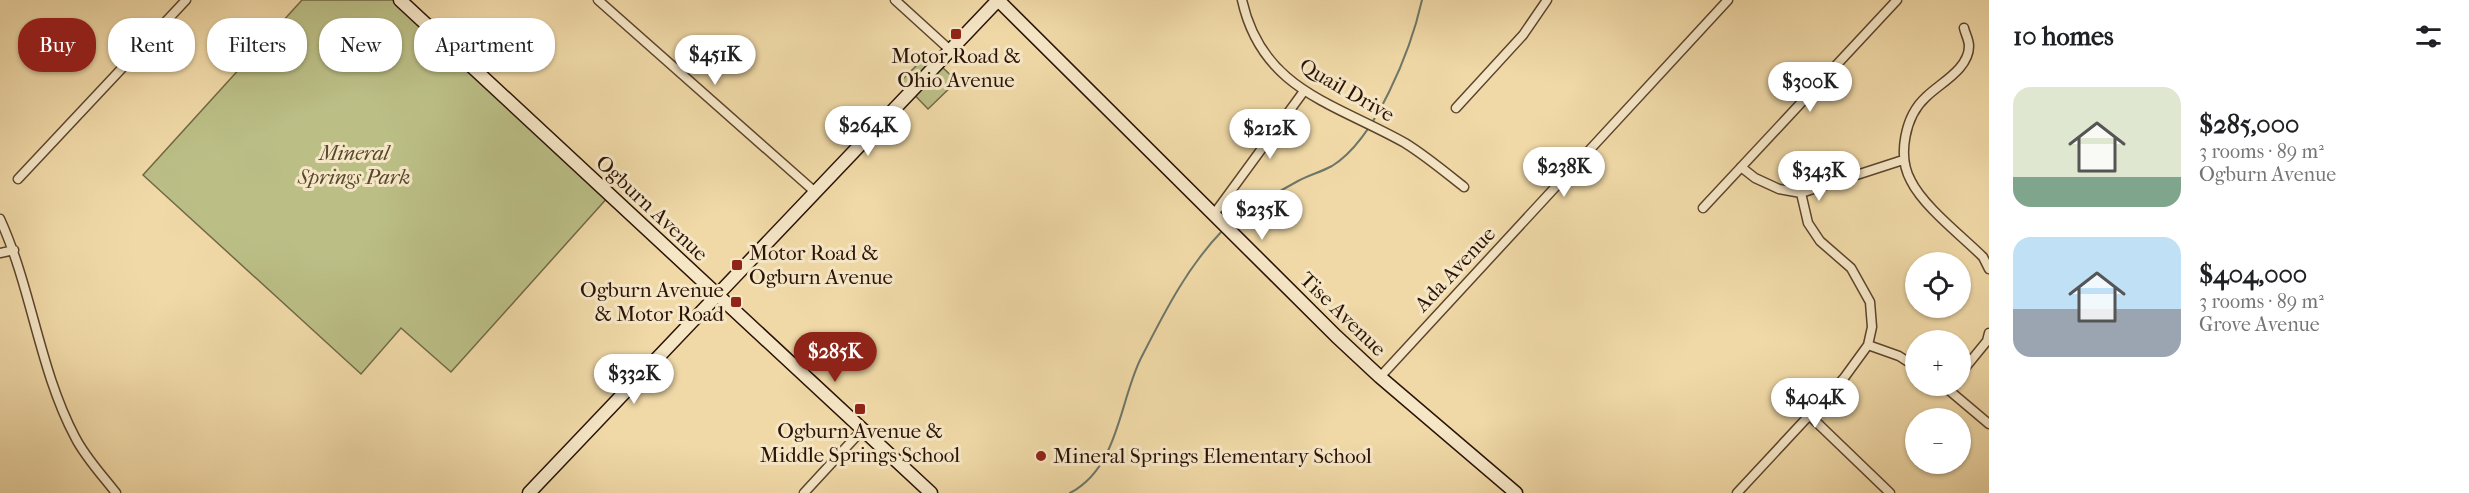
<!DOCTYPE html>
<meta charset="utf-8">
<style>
:root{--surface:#fff;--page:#f6f6f6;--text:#202124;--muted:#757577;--accent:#8f2418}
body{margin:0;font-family:"IM FELL French Canon",serif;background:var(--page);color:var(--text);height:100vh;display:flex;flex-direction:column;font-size:22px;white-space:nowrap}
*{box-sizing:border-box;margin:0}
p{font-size:20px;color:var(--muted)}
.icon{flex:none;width:33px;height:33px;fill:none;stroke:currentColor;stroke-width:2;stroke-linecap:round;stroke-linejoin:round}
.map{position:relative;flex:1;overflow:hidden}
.sheet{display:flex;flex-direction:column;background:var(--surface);width:480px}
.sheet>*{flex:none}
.banner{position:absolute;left:18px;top:18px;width:570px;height:54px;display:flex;gap:12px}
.buttons{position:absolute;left:1905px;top:252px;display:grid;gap:12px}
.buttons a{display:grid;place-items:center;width:66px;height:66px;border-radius:50%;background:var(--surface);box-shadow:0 2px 4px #0004;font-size:30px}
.price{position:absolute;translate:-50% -51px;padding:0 14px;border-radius:21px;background:#fff;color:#222;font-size:20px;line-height:39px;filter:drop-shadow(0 2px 3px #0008)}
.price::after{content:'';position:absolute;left:50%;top:36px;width:18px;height:14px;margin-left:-9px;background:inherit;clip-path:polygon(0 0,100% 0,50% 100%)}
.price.selected{background:var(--accent);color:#fff}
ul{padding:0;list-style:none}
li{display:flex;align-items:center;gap:18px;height:150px;padding:0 24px}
li span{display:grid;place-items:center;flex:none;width:168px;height:120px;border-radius:18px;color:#555}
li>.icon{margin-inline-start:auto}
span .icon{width:72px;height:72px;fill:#fffc;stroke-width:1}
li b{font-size:26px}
h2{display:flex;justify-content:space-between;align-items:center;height:72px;padding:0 24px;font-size:26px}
.tag{padding:0 21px;border-radius:24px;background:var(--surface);box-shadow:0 2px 4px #0004;font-size:21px;line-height:54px}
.tag.selected{background:var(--accent);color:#fff}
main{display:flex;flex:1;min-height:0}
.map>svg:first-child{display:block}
</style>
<main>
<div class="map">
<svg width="1989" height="493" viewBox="0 0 1989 493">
<rect width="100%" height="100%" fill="#f0d9a7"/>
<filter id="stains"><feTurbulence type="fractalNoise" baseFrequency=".00333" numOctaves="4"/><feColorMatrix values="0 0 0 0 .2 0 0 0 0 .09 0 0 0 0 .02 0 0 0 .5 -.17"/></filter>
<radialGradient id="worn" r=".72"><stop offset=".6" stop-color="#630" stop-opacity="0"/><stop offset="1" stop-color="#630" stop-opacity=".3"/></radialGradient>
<path fill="#bbbf86" stroke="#726846" stroke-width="1.5" d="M302 0H396L609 196 451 372 401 328 361 374 143 175Z
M928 54 957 81 928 109 901 81Z"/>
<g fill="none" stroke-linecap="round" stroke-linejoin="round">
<path stroke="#6d7769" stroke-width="2" d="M1229 224C1252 208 1274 194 1298 181 1309 175 1321 172 1332 166 1376 139 1411 49 1422 0
M1070 493C1119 467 1119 402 1141 358 1164 313 1187 267 1223 230"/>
<g stroke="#5c442e" stroke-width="11">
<path id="street" d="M598 0 814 191
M895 0 950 50
M1242 0C1262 90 1334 103 1405 143 1426 156 1445 172 1464 187
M1964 28C1965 33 1969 40 1969 46 1969 69 1940 83 1926 97 1905 116 1897 156 1911 181 1924 207 1962 236 1983 257L1989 269
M1456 108 1523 35 1547 0
M1741 167 1755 178 1779 189 1801 193 1903 160
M18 179 186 0
M1703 208 1897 0
M1214 214 1304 91
M0 219C32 289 39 369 75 437 85 457 102 475 116 493
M0 253 14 250
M1868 345 1899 356 1916 367
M1960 374 1987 341 1989 333
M1380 377 1728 0
M1944 386 1989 424
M1810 416 1890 493
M804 493 863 429
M1737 493 1844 378 1868 345 1872 327 1870 302 1851 268 1820 241 1808 223 1801 193"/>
</g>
<g stroke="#2a1206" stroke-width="15">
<path id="secondary" d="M400 0 931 493
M998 0 1336 336 1380 377 1516 493
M529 493 998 0"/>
</g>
<use href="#street" stroke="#f5e6c6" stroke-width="8"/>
<use href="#secondary" stroke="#f5e6c6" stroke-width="12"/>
</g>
<g fill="#8f2418" stroke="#f5e6c6" stroke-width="2">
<rect x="950" y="28" width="12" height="12" rx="3"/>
<rect x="731" y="259" width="12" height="12" rx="3"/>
<rect x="730" y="296" width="12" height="12" rx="3"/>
<rect x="854" y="403" width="12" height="12" rx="3"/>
<circle cx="1041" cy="456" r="6"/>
</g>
<g text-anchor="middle" stroke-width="6" stroke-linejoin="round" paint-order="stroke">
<g font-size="21" fill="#2a1206" stroke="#f5e6c6">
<text x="956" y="63">Motor Road &amp;<tspan x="956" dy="24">Ohio Avenue</tspan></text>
<text x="749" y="260" text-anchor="start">Motor Road &amp;<tspan x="749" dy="24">Ogburn Avenue</tspan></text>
<text x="724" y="297" text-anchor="end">Ogburn Avenue<tspan x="724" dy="24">&amp; Motor Road</tspan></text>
<text x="860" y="438">Ogburn Avenue &amp;<tspan x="860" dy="24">Middle Springs School</tspan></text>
<text x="1053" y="463" text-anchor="start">Mineral Springs Elementary School</text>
</g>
<g font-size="21" fill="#2a1206" stroke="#f5e6c6">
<text transform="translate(1347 90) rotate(30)" y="7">Quail Drive</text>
<text transform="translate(652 208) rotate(43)" y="7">Ogburn Avenue</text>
<text transform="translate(1455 269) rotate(-47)" y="7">Ada Avenue</text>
<text transform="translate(1343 314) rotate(44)" y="7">Tise Avenue</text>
</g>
<g font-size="21" font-style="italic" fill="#56462c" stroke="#f5e6c6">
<text x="354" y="160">Mineral<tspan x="354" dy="24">Springs Park</tspan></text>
</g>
</g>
<rect width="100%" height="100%" filter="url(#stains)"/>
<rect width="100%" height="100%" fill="url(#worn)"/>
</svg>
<div class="buttons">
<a><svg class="icon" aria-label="locate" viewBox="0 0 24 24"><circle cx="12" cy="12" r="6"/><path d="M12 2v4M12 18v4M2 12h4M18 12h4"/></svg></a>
<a>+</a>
<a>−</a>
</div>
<b class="price" style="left:715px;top:86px">$451K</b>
<b class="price" style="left:1810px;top:113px">$300K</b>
<b class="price" style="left:868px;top:157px">$264K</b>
<b class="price" style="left:1270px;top:160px">$212K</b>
<b class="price" style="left:1564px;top:198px">$238K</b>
<b class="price" style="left:1819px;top:202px">$343K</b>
<b class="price" style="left:1262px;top:241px">$235K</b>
<b class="price selected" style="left:835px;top:383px">$285K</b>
<b class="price" style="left:634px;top:405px">$332K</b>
<b class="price" style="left:1815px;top:429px">$404K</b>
<div class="banner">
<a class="tag selected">Buy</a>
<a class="tag">Rent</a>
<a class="tag">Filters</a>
<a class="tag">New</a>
<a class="tag">Apartment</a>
</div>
</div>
<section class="sheet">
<h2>10 homes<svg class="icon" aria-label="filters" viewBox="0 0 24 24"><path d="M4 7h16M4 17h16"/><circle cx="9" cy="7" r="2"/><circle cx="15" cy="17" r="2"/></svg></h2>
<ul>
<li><span style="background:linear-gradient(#dfe7d0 75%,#7fa58c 0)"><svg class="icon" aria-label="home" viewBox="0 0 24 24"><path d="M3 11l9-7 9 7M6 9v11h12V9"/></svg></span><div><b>$285,000</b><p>3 rooms · 89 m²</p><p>Ogburn Avenue</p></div></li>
<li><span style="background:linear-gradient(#bfe0f5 60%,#9aa5b1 0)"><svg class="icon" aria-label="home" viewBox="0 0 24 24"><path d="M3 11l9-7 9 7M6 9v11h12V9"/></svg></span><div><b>$404,000</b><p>3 rooms · 89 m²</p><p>Grove Avenue</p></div></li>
</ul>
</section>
</main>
